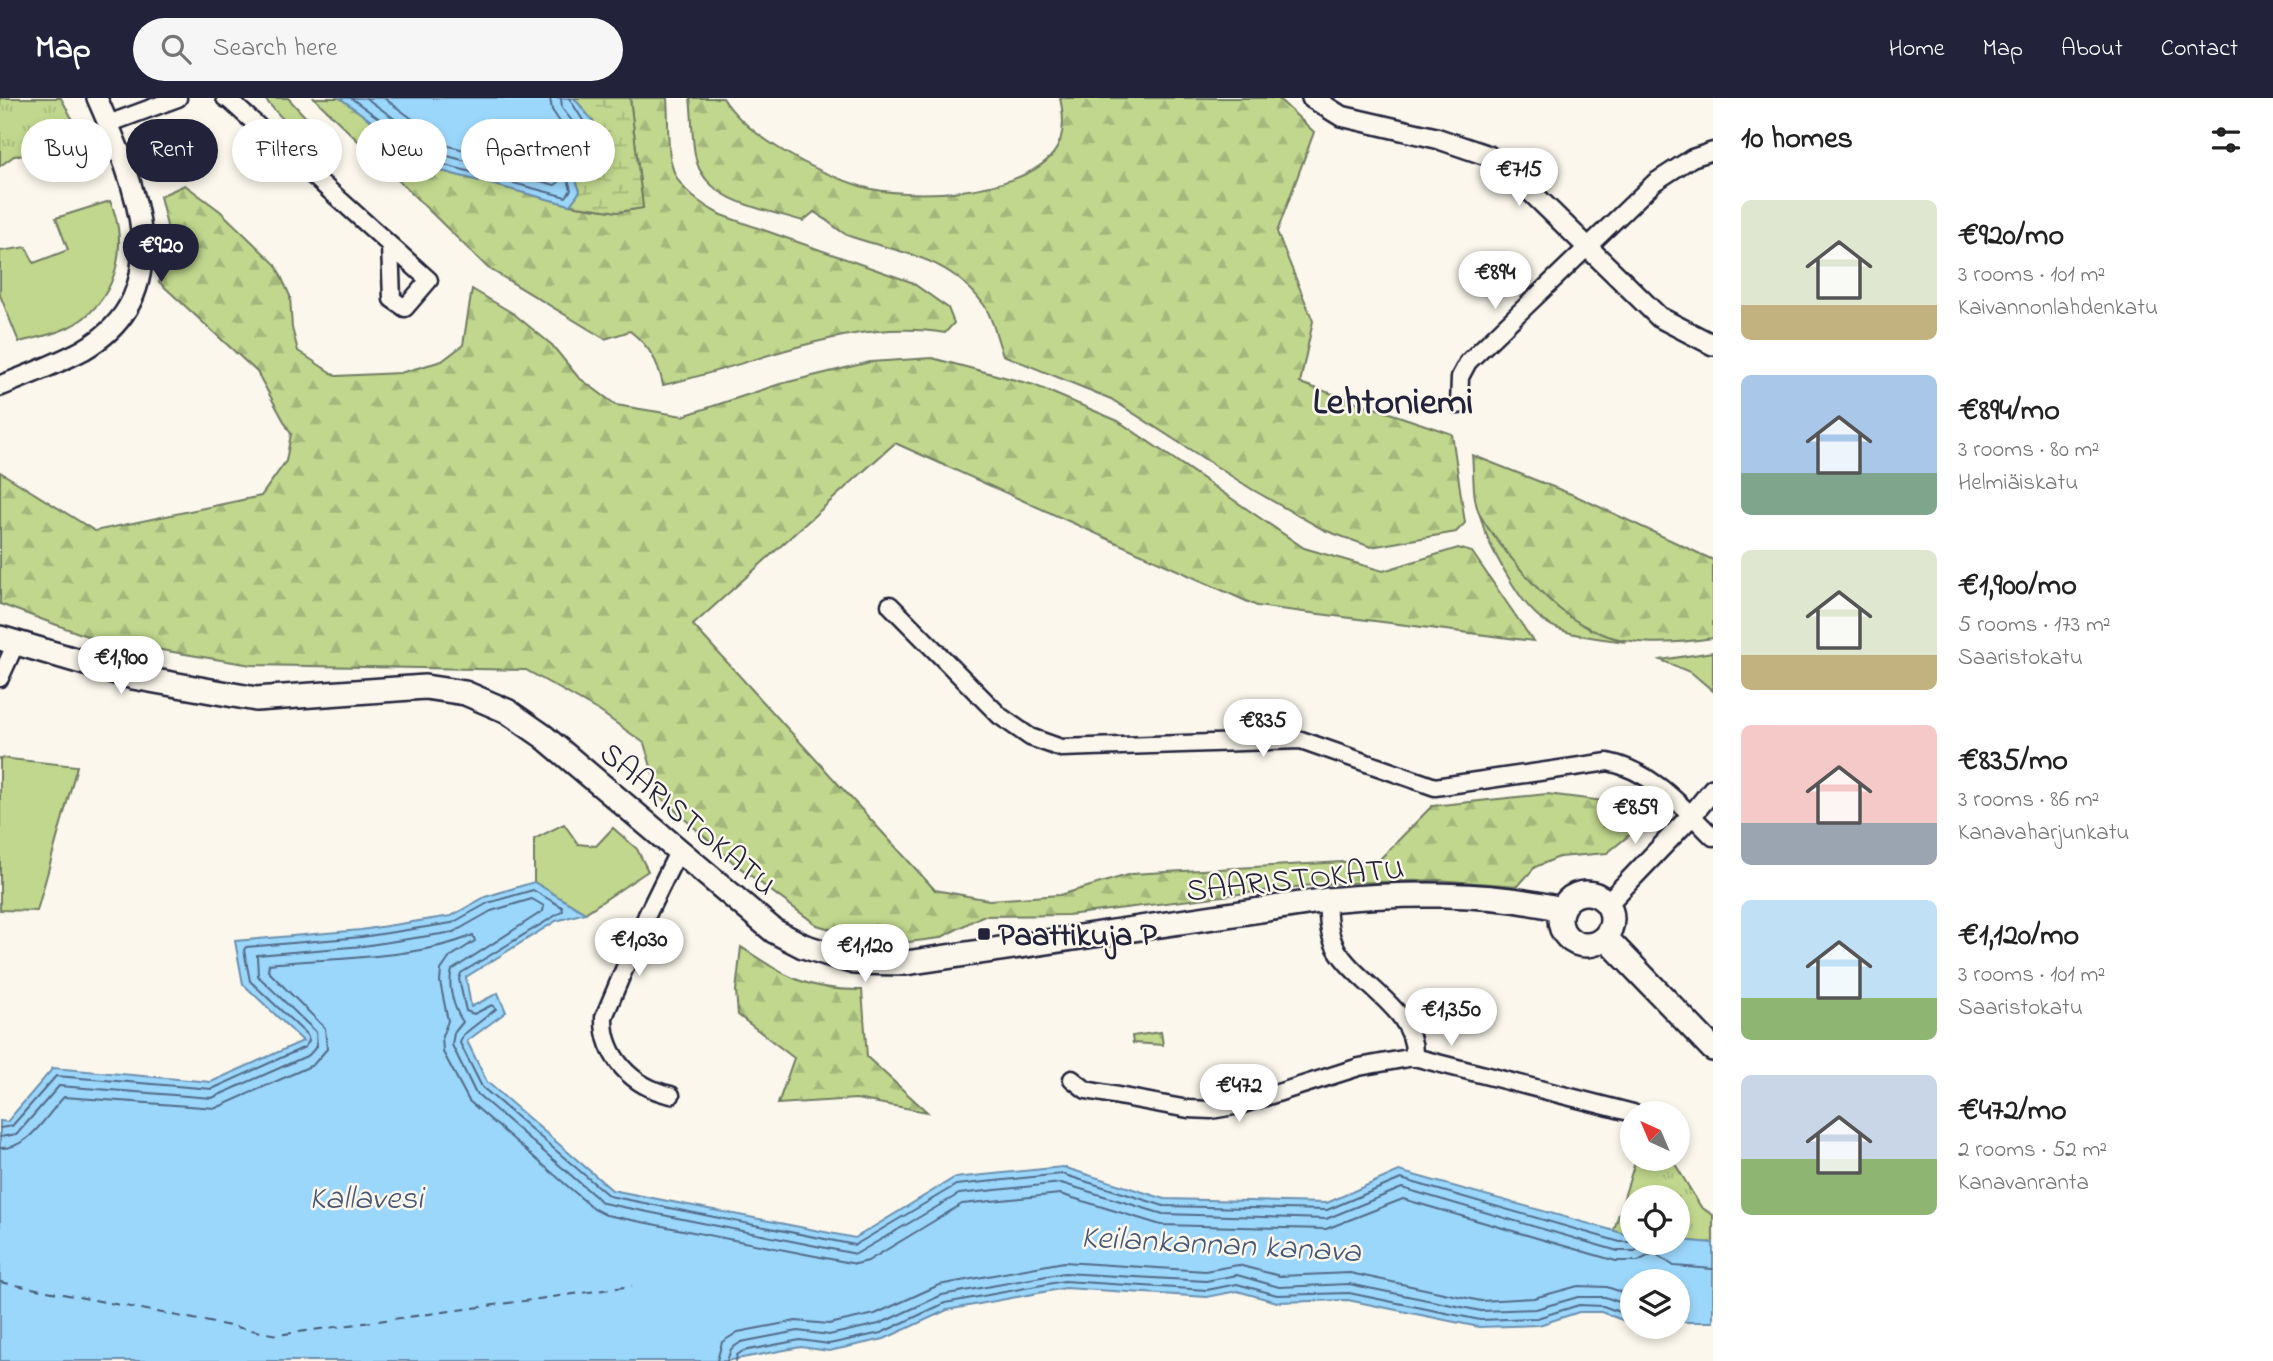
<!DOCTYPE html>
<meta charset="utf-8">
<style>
:root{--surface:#fff;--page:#f6f6f6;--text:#222;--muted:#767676;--accent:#22223b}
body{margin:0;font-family:"Indie Flower",sans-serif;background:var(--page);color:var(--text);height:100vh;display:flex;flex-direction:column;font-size:26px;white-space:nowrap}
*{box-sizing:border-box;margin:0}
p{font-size:23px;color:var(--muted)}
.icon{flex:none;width:38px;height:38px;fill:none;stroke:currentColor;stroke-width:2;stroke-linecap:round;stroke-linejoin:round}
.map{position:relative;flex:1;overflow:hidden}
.details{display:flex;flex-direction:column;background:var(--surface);width:560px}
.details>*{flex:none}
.hud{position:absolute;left:21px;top:21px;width:665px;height:63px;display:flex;gap:14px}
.needle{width:46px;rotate:316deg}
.buttons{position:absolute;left:1620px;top:1003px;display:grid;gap:14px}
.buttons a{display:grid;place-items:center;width:70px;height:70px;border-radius:50%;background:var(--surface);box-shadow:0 4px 10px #0003;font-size:35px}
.price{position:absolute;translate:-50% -60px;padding:0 16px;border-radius:24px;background:#fff;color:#222;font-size:23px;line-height:46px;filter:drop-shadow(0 2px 4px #0008)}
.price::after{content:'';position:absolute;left:50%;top:42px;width:21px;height:16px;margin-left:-10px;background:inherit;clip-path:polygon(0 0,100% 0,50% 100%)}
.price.on{background:var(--accent);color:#fff}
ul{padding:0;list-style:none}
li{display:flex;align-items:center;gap:21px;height:175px;padding:0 28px}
li span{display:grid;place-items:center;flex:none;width:196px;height:140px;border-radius:10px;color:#555}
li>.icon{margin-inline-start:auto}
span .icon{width:84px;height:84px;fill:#fffc;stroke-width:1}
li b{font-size:30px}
h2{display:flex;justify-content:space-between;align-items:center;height:84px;padding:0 28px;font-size:30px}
.pill{padding:0 24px;border-radius:32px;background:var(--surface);box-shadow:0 4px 10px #0003;font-size:24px;line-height:63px}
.pill.on{background:var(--accent);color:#fff}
header{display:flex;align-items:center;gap:42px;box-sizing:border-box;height:98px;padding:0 35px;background:var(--accent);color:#fff}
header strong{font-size:33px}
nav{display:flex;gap:38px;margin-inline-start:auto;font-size:24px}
.search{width:490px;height:63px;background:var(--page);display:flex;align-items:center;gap:18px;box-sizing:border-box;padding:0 24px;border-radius:38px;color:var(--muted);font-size:26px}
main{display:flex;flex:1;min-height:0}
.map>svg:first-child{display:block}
</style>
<header>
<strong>Map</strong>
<div class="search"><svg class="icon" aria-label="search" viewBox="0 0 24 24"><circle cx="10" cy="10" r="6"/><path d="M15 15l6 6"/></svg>Search here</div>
<nav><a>Home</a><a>Map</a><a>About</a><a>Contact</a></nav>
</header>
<main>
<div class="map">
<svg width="1713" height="1263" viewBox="0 0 1713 1263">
<defs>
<pattern id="forest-firs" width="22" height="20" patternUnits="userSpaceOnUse" patternTransform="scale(1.75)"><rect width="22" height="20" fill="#c0d78d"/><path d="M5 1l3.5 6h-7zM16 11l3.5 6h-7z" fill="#a5b87b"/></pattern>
<pattern id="wetland-marsh" width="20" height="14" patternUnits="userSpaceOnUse" patternTransform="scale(1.75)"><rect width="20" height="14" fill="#c0d78d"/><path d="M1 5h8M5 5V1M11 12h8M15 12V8" fill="none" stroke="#a5b87b"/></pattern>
<pattern id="park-tufts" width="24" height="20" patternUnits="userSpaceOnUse" patternTransform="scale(1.75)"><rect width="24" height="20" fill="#c0d78d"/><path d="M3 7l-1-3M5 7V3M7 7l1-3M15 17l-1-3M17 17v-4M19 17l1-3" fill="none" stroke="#a5b87b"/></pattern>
</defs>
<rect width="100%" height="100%" fill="#fbf7ec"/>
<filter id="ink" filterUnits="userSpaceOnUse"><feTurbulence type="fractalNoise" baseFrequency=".0143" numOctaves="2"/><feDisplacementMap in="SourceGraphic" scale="14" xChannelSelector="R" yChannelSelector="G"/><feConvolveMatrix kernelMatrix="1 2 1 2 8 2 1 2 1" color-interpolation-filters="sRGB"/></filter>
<g filter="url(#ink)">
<path fill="#c0d78d" stroke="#717c64" stroke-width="2" d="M264 0H288L324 39C295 40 282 20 264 0Z
M110 103C131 149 115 208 67 230 52 237 35 240 19 244L0 197V153L26 149 34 165 68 152 56 120Z
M1479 414 1501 446 1589 531 1625 544C1561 535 1541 536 1507 477 1494 455 1485 438 1479 414Z
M1713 554V593L1692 575 1661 562Z
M0 660 77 668 37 813 0 812Z
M564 726 578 746 596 748 613 730 637 751 648 773 585 815 534 784V741Z"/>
<path fill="url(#forest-firs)" stroke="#717c64" stroke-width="2" d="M314 0H340L438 72 570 107 618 114 643 110 630 0H667C671 61 659 84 721 117L911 184 948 210 954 225 945 235C848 219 755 267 663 287 658 263 650 249 630 233L605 241 488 170Z
M690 0H723C748 40 816 74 860 88 908 103 1019 97 1053 56 1066 40 1064 18 1060 0H1278L1314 34 1277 134 1313 223 1300 285 1452 336 1465 425 1456 434 1371 449 1324 432 1253 392 1111 301 1003 257C997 242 993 220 984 207 948 157 901 156 849 138 837 133 826 120 814 114L803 123C768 112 710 105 697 65 691 45 693 21 690 0Z
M185 87 220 113 276 167 290 198 292 230 298 253 336 278 400 275 442 263 463 247 472 191 514 216 552 247 578 279 616 307 683 318 780 286 870 264 932 260 1034 287 1118 323 1304 450 1383 473 1458 450 1472 454 1533 543 1257 508 895 345 693 527 935 792 989 802 1060 797 1131 776 1379 762 1432 708 1547 696 1645 708 1632 735 1607 755 1559 759 1535 769 1518 788 1437 782 1320 786 1068 817 982 818 940 840 901 845 866 842 817 827 735 766 660 699 644 645 599 613 526 572 251 567 95 541 0 506V374L95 433 261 398 286 363 291 336 257 274 159 184 173 154 160 98Z
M1472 357 1576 398 1713 462V540C1620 554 1577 540 1517 467 1504 451 1488 433 1479 415 1472 399 1474 374 1472 357Z
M741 849C785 878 807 893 862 892L867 959 927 1014 856 1001 778 1006 794 960 738 917 736 893Z"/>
<path fill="url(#wetland-marsh)" stroke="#717c64" stroke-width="2" d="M574 0H630L643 110 618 114 570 107 580 93 572 72 585 53 595 26Z"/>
<path fill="url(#park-tufts)" stroke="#717c64" stroke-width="2" d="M0 0H61L89 52 14 58 0 68Z
M1161 934 1163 947 1133 945 1132 938Z
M1636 1061H1672L1701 1109 1713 1117V1145L1678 1142V1099H1633V1138L1613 1135Z"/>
<path fill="#9bd7fb" stroke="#6b8fae" stroke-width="2" d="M340 0H574L595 26 585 53 572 72 580 93 570 107 438 72Z
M534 784 585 815 556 823 466 879 471 909 498 895 506 914 467 943 487 984 612 1092 855 1140 954 1080 1063 1069 1165 1101 1327 1105 1399 1073 1633 1138V1144H1678V1142L1713 1145V1224H1678V1183H1633V1226L1601 1214H1579L1539 1227 1479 1229 1348 1202 1277 1204 1237 1193 1207 1199 1065 1190 947 1212 884 1241 829 1253 801 1249 726 1263H0V1023L7 1024 53 970 211 984 303 943 243 886 235 843 361 832 451 818 485 799Z"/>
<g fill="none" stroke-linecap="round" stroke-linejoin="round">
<path stroke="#526a88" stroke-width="2" d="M351 0 441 66 566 99 571 92 565 70 578 50 586 27 569 0
M366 0 444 57 555 87 559 84 557 68 570 47 576 28 562 10 561 0
M384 0 449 48 542 72 560 42 564 30 552 12 550 0
M0 1030 12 1028 56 978 212 991 305 949 309 943 307 937 250 883 244 852 246 849 362 839 452 825 488 805 533 792 562 809 563 813 461 875 459 881 466 913 474 916 492 907 496 911 463 937 460 945 482 989 609 1098 855 1147 956 1087 1062 1076 1164 1108 1327 1112 1401 1081 1620 1144H1634
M0 1039 17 1036 59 988 212 1000 309 957 317 948 316 934 258 878 257 857 363 848 454 834 491 813 532 801 544 808 543 813 452 872C447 888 454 911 463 924L454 935 452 947 475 994 603 1105 856 1156 959 1096 1061 1085 1163 1116 1326 1121 1402 1090 1618 1153H1635L1647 1144
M0 1050C30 1051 45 1018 64 999L216 1010 313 967 327 951 325 930 268 873 269 866C329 860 419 861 473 837L475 843 450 859 441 872 440 884 448 923 442 938 443 954 469 1003 594 1111 606 1117 856 1166 868 1163 962 1106 1060 1096 1161 1127 1326 1131 1403 1101 1616 1163H1638L1654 1155 1674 1168 1713 1171
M717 1263 722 1244 738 1234 796 1223 829 1226 875 1216 939 1187 1064 1164 1205 1173 1238 1167 1280 1178 1350 1175 1481 1203 1534 1200 1578 1188 1607 1189 1633 1198
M727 1263 731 1251 741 1244 798 1233 829 1237 879 1226 942 1197 1064 1175 1206 1183 1237 1177 1279 1189 1349 1186 1481 1213 1536 1211 1578 1199H1605L1633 1209
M736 1263 737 1257 743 1253 800 1242 829 1246 881 1235 945 1205 1064 1183 1207 1192 1237 1186 1277 1197 1349 1195 1480 1222 1537 1220 1579 1207 1603 1208 1633 1219"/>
<path stroke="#465875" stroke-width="2" stroke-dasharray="9 7" stroke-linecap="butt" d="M0 1184 277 1237 632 1188"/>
<g stroke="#22223b" stroke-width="21">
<path id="minor" d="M225 0 229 2 429 182 405 210 392 201 390 147
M108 26 178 0
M1459 307 1460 279 1468 264 1655 84 1692 60 1713 53
M890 507 1000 618 1030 639 1061 650 1301 642 1435 689 1608 664C1652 673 1682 708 1713 739
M0 580 16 545
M1327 802C1328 819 1328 835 1336 850 1358 888 1417 911 1414 959L1633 1015
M1072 981 1086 992 1188 1011 1211 1012 1240 1007 1359 969 1414 959
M671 997C633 989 603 959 604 919L647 817 678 754"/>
</g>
<g stroke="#22223b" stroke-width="24">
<path id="tertiary" d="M1312 0 1341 18 1436 40 1489 58 1522 85 1659 219 1713 247
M0 288C28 277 57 266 83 252 184 194 133 82 97 0
M1607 806 1692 717 1713 691"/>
</g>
<g stroke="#22223b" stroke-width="28">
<path id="secondary" d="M0 540 133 579 256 601 425 589 465 595 507 613 543 638 774 833 803 848 854 864 906 865 1327 802C1404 795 1486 793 1562 811
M1560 821a26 26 0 1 1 52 0a26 26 0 1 1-52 0Z
M1605 839 1713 951"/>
</g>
<use href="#minor" stroke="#fbf7ec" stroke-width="16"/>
<use href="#tertiary" stroke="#fbf7ec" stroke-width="19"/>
<use href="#secondary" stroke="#fbf7ec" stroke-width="23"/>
</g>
</g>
<rect fill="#22223b" stroke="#fbf7ec" stroke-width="2.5" x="977" y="829" width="14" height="14" rx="3.5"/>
<g text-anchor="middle" stroke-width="5" stroke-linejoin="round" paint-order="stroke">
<g font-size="32" fill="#22223b" stroke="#fbf7ec">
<text transform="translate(689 720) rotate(40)" y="11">SAARISTOKATU</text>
<text transform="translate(1295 780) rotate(-6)" y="11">SAARISTOKATU</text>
</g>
<g font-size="32" font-weight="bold" fill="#22223b" stroke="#fbf7ec" text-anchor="start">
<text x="998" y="847">Paattikuja P</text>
</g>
<g font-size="33" font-style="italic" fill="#465875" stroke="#fbf7ec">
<text x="366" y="1110">Kallavesi</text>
<text transform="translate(1221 1144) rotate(3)" y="12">Keilankannan kanava</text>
</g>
<g font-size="38" font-weight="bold" fill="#22223b" stroke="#fbf7ec">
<text x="1393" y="315">Lehtoniemi</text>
</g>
</g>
</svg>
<div class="buttons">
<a><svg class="needle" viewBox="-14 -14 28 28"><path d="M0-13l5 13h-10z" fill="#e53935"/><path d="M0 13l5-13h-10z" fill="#767676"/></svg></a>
<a><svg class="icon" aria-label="locate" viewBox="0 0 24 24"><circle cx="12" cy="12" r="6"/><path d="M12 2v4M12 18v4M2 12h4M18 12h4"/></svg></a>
<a><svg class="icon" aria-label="layers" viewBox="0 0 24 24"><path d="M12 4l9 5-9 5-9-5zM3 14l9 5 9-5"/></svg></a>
</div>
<b class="price" style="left:1519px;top:110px">€715</b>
<b class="price on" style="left:161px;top:186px">€920</b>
<b class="price" style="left:1495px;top:213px">€894</b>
<b class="price" style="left:121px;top:598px">€1,900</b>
<b class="price" style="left:1263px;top:661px">€835</b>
<b class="price" style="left:1635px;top:748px">€859</b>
<b class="price" style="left:639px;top:880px">€1,030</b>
<b class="price" style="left:865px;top:886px">€1,120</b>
<b class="price" style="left:1451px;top:950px">€1,350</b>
<b class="price" style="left:1239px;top:1026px">€472</b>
<div class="hud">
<a class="pill">Buy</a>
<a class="pill on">Rent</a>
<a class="pill">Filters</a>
<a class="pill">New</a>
<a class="pill">Apartment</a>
</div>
</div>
<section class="details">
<h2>10 homes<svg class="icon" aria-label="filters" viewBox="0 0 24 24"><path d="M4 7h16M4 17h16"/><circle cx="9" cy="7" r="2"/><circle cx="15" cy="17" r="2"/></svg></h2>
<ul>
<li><span style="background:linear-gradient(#dfe7d0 75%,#c2b280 0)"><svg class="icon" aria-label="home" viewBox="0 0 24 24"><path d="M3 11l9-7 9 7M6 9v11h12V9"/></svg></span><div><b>€920/mo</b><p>3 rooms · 101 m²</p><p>Kaivannonlahdenkatu</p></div></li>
<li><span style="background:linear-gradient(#a9c7e8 70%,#7fa58c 0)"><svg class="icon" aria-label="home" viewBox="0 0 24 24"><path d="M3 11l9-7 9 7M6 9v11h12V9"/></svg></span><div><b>€894/mo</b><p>3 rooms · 80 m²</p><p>Helmiäiskatu</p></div></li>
<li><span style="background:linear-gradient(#dfe7d0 75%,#c2b280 0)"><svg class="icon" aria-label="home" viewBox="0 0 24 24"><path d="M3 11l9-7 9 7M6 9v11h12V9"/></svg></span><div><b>€1,900/mo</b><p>5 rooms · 173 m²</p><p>Saaristokatu</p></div></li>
<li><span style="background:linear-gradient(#f6c9c9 70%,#9aa5b1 0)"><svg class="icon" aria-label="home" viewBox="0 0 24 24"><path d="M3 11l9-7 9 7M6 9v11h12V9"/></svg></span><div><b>€835/mo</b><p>3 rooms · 86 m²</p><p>Kanavaharjunkatu</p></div></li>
<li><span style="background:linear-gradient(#bfe0f5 70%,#8fb573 0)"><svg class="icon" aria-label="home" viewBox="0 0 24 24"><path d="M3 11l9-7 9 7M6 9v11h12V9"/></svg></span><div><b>€1,120/mo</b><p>3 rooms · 101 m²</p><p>Saaristokatu</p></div></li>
<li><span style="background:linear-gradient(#c9d6e8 60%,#8fb573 0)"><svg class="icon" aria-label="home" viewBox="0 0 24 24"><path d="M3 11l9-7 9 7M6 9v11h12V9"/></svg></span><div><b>€472/mo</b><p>2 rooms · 52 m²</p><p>Kanavanranta</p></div></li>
</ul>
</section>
</main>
